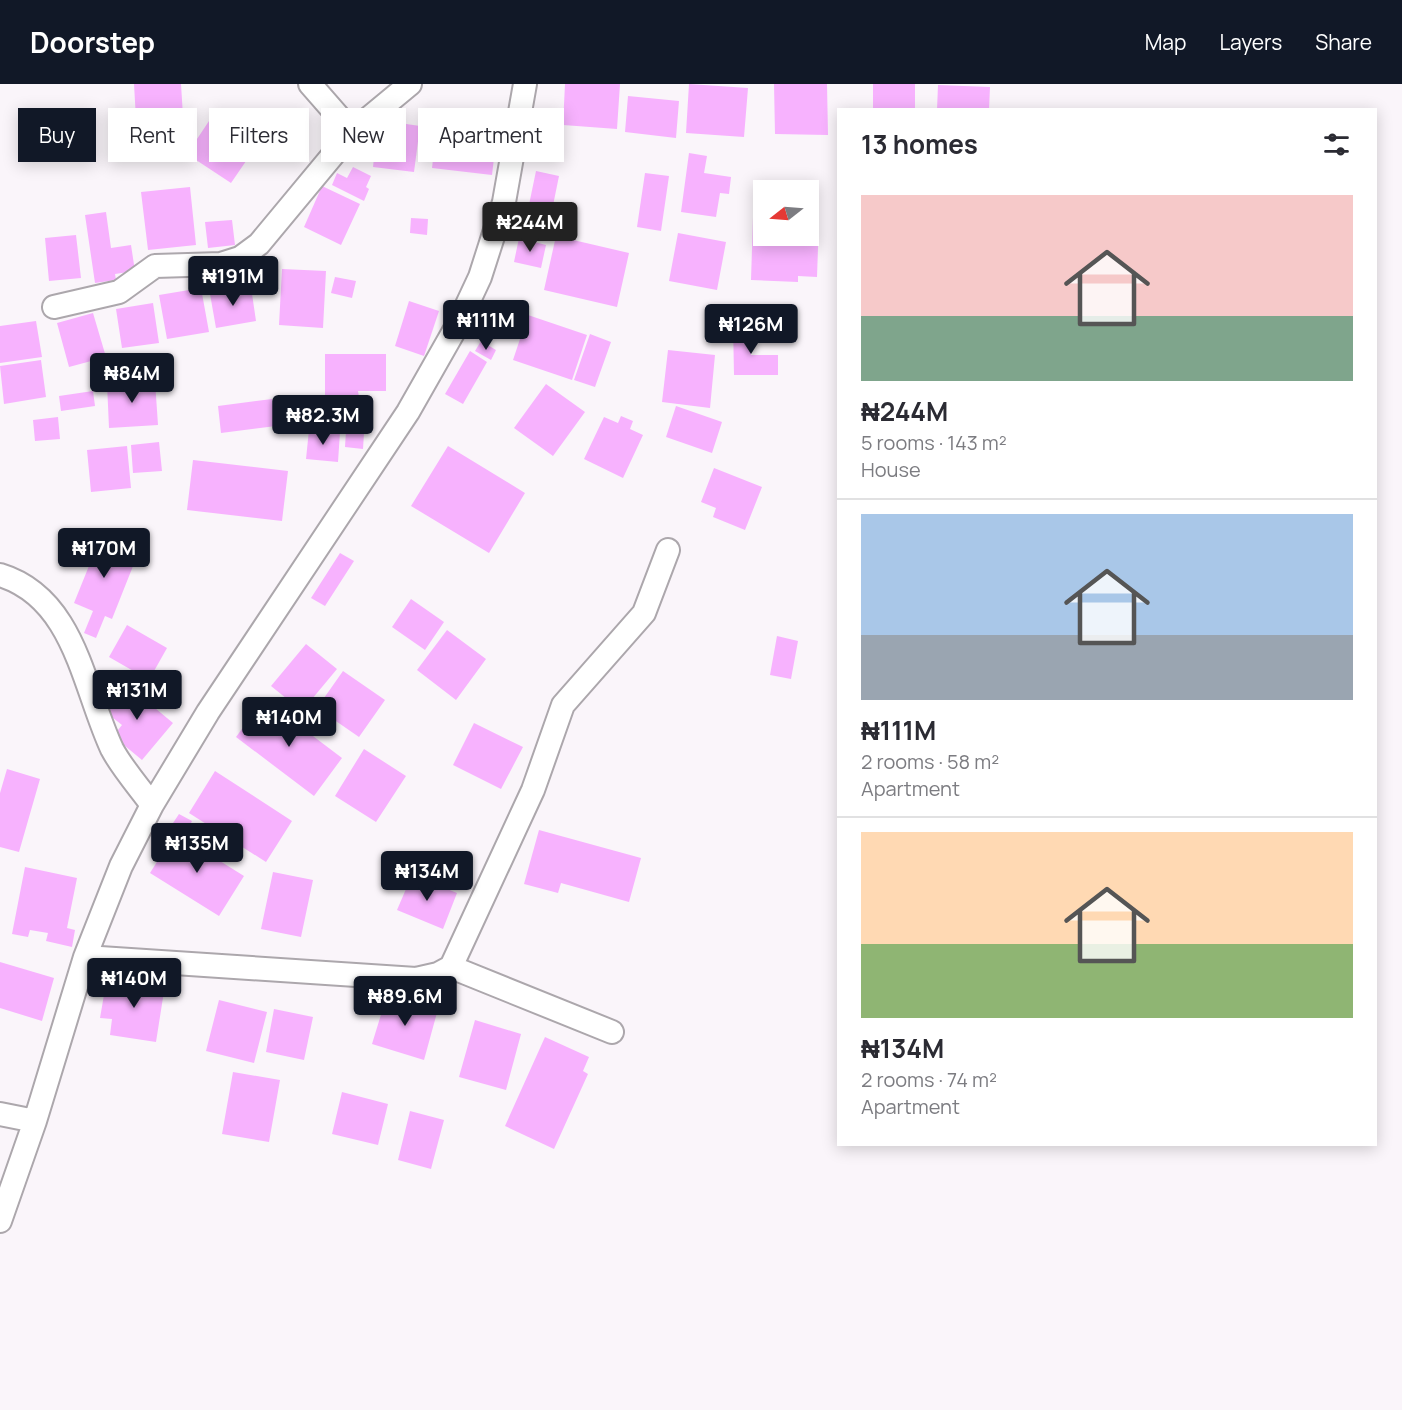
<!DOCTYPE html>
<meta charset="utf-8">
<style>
:root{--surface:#fff;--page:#f2f2f3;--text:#2b2b33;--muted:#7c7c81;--line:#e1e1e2;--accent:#111827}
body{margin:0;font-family:Manrope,sans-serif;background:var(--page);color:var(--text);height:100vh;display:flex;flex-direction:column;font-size:22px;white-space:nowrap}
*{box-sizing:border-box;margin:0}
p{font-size:20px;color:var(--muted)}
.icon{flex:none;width:33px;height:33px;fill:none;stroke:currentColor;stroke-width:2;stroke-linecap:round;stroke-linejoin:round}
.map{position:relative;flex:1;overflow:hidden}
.details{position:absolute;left:837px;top:24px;width:540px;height:1038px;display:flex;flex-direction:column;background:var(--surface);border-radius:0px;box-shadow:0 3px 15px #0003}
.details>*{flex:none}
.banner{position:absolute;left:18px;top:24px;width:570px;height:54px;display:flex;gap:12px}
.needle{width:39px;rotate:253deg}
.tools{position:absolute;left:753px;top:96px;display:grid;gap:12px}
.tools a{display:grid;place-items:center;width:66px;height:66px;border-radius:0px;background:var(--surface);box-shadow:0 3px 15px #0003;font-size:30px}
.price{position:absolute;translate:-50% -51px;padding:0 14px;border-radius:6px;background:var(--accent);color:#fff;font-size:20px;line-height:39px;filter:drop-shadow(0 2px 3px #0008)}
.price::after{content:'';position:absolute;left:50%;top:36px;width:18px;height:14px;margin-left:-9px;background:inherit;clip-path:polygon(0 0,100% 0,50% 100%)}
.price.on{background:#222;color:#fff}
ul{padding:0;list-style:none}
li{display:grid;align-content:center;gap:12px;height:318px;padding:0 24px}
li+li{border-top:2px solid var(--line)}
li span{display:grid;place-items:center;height:186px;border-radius:0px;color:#555}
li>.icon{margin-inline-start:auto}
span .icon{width:108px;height:108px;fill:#fffc;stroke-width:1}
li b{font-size:26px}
h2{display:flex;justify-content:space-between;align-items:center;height:72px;padding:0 24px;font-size:26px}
.chip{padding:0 21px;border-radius:0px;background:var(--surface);box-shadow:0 3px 15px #0003;font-size:21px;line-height:54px}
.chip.on{background:var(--accent);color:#fff}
header{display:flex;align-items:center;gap:36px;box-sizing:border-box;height:84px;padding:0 30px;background:var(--accent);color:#fff}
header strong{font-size:28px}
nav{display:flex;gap:33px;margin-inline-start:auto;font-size:21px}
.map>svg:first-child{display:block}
</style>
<header>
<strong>Doorstep</strong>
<nav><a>Map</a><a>Layers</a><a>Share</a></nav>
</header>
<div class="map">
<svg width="1402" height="1326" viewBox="0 0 1402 1326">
<rect width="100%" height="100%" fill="#faf5fa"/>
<path fill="#f7b2fe" d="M134 0H181L183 32 136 35Z
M565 0H620L617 45 563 41Z
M689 0 748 4 744 53 686 49Z
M774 0H827L828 51 775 50Z
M873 0H915V26H873Z
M938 1 990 3 989 26H937Z
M628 12 679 17 676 54 625 48Z
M438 32 498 40 492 91 432 84Z
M211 34 255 64 231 99 187 70Z
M379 36 420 42 414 88 373 83 375 65 368 64 370 48 377 49Z
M689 69 707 72 704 89 731 93 729 110 720 109 716 133 681 128Z
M353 83 371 92 366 103 369 105 364 117 332 101 337 89 347 94Z
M536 87 559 92 548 146 525 140Z
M645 89 669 92 661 147 637 143Z
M322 102 360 120 341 161 304 143Z
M190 103 196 161 148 166 141 108Z
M106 128 111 164 131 161 135 187 115 190 116 196 95 199 85 131Z
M753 133H764V152H808V135H819L817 193 798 192V198L751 196Z
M411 134 428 135 427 151 410 149Z
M232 136 235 161 208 164 205 138Z
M678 149 726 158 717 206 669 197Z
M76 151 81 194 49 197 45 154Z
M556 152 629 169 617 223 544 206Z
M519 154 546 161 541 184 514 178Z
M282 185 326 187 323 244 279 241Z
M335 193 356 197 352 214 331 209Z
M251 203 256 237 216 244 210 210Z
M201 204 209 248 167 255 159 211Z
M409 217 439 227 424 272 395 262Z
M153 219 159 259 122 264 116 225Z
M93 229 106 273 69 283 57 239Z
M528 231 587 251 572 296 513 276Z
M36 237 42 273 0 279V242Z
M733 239H750L751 271H778V291H734Z
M590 250 611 258 595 303 574 296Z
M481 257 496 266 491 276 475 267Z
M668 266 715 271 710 324 662 318Z
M470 267 487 278 463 320 445 310Z
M325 270H386V307H358L359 313H325Z
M41 276 46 313 4 320 0 282Z
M155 297 158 341 109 344 107 299Z
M546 300 585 328 553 372 514 344Z
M93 307 95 322 61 327 59 312Z
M272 315 276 342 221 349 218 322Z
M676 322 722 338 712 369 666 353Z
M621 332 633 337 630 345 643 351 623 394 584 375 604 333 618 339Z
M58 333 60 355 35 357 33 336Z
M309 346 340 348 338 378 306 375Z
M346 347 364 349 363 365 345 363Z
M159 358 162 387 133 389 131 361Z
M127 362 131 404 91 408 87 366Z
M448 362 525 409 489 469 411 422Z
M193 376 288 387 282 437 187 426Z
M714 384 762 403 745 446 713 433 716 424 701 418Z
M90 447 139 467 112 535 105 532 96 554 84 549 93 527 74 519 93 472 82 468Z
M340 469 354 477 325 522 311 514Z
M411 515 444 538 425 566 392 543Z
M127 541 167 564 149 596 109 573Z
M447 546 486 575 456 616 417 586Z
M777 552 798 557 791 595 770 591Z
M306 560 337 585 302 627 271 602Z
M343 587 385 616 359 653 317 624Z
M125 599 173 639 142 676 113 652 122 641 103 626Z
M264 615 342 674 314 712 236 653Z
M474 639 523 663 501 705 453 681Z
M364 665 406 692 376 738 335 712Z
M7 685 40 695 19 768 0 763V709Z
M215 687 292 737 266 778 189 729Z
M179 730 192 737 187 747 173 739Z
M539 746 641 774 629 818 561 799 558 809 524 800Z
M175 749 244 792 219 832 150 789Z
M25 783 77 794 67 844 75 846 72 863 46 857 48 849 30 846 28 853 12 850Z
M273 788 313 796 301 853 261 845Z
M412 791 457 809 443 845 397 826Z
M0 878 54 894 42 937 0 924Z
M119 894 165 901 156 958 110 951 112 935 100 934 105 905 116 907Z
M387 911 438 925 424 976 372 960Z
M219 916 267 928 254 979 206 967Z
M274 925 313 933 304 976 266 968Z
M475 936 521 950 506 1006 459 993Z
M545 953 589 973 583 987 588 990 554 1065 505 1042Z
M233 988 280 996 269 1058 222 1050Z
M342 1008 388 1020 378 1061 332 1050Z
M410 1027 444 1036 431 1085 398 1076Z"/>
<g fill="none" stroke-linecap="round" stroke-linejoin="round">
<g stroke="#aca7ac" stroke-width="26">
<path id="street" d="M310 0 352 48
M54 223 119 208 155 182 221 180 240 174 259 160 352 48 410 0
M0 491C75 514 83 603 112 665 122 684 139 703 152 721
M85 873 416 895 438 890 451 883 533 706 563 621 644 529 668 466
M451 883 612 948
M0 1030 35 1037
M0 1137 35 1037 85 873 121 782 152 721 208 628 408 328 458 240 480 193 504 118 525 0"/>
</g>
<use href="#street" stroke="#fff" stroke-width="22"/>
</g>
</svg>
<div class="tools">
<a><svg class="needle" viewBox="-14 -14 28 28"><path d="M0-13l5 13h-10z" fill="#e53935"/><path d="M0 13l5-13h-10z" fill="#7c7c81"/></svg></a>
</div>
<b class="price on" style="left:530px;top:169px">₦244M</b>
<b class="price" style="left:233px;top:223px">₦191M</b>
<b class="price" style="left:486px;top:267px">₦111M</b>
<b class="price" style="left:751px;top:271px">₦126M</b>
<b class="price" style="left:132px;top:320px">₦84M</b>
<b class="price" style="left:323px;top:362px">₦82.3M</b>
<b class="price" style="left:104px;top:495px">₦170M</b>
<b class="price" style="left:137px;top:637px">₦131M</b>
<b class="price" style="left:289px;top:664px">₦140M</b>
<b class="price" style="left:197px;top:790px">₦135M</b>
<b class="price" style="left:427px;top:818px">₦134M</b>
<b class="price" style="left:134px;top:925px">₦140M</b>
<b class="price" style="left:405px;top:943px">₦89.6M</b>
<div class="banner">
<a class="chip on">Buy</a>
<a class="chip">Rent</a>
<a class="chip">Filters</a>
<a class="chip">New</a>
<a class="chip">Apartment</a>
</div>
<section class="details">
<h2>13 homes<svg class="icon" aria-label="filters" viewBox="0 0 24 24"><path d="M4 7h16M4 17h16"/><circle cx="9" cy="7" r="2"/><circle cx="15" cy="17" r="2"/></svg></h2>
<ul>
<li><span style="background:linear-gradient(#f6c9c9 65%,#7fa58c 0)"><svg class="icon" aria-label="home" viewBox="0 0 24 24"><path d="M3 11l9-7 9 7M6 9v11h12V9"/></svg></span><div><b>₦244M</b><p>5 rooms · 143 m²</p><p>House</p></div></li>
<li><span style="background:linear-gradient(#a9c7e8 65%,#9aa5b1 0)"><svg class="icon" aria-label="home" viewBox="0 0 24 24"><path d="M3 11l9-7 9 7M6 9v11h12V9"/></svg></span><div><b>₦111M</b><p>2 rooms · 58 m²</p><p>Apartment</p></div></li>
<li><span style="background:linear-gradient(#ffd9b3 60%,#8fb573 0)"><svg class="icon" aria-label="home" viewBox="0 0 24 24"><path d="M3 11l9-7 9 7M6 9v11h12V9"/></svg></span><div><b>₦134M</b><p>2 rooms · 74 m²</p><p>Apartment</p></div></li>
</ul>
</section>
</div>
